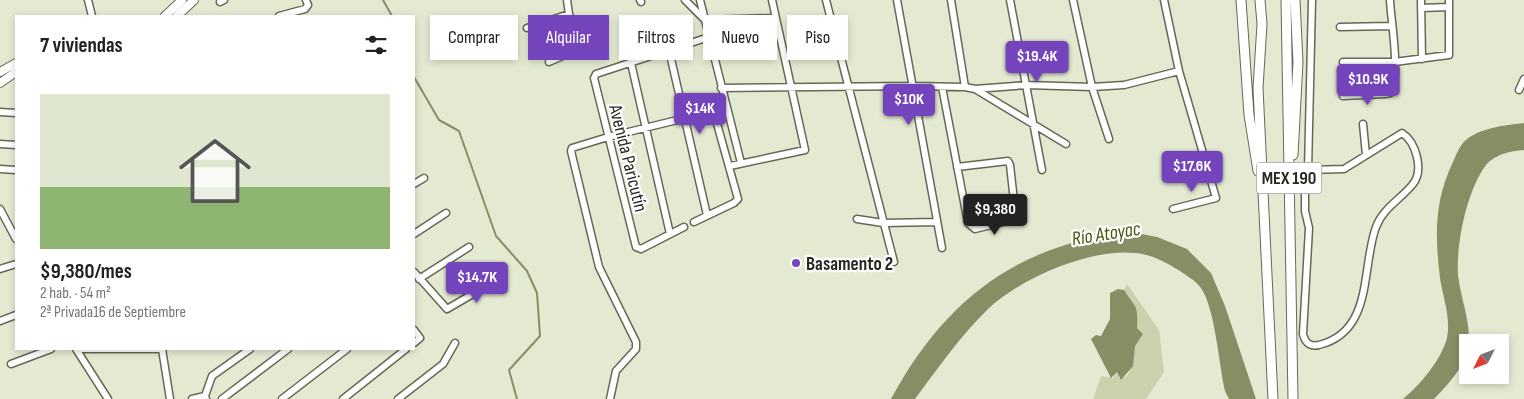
<!DOCTYPE html>
<html lang="es">
<meta charset="utf-8">
<style>
:root{--surface:#fff;--page:#f2f2f2;--text:#202124;--muted:#757577;--line:#e0e0e0;--accent:#7444bc}
body{margin:0;font-family:"Sofia Sans Condensed",sans-serif;background:var(--page);color:var(--text);height:100vh;display:flex;flex-direction:column;font-size:19px;white-space:nowrap}
*{box-sizing:border-box;margin:0}
p{font-size:16px;color:var(--muted)}
.icon{flex:none;width:28px;height:28px;fill:none;stroke:currentColor;stroke-width:2;stroke-linecap:round;stroke-linejoin:round}
.map{position:relative;flex:1;overflow:hidden}
.details{position:absolute;left:15px;top:15px;width:400px;height:335px;display:flex;flex-direction:column;background:var(--surface);border-radius:0px;box-shadow:0 2px 8px #0003}
.details>*{flex:none}
.guide{position:absolute;left:430px;top:15px;width:475px;height:45px;display:flex;gap:10px}
.needle{width:32px;rotate:228deg}
.tools{position:absolute;left:1459px;top:334px;display:grid;gap:10px}
.tools a{display:grid;place-items:center;width:50px;height:50px;border-radius:0px;background:var(--surface);box-shadow:0 2px 8px #0003;font-size:25px}
.price{position:absolute;translate:-50% -42px;padding:0 11px;border-radius:5px;background:var(--accent);color:#fff;font-size:16px;line-height:32px;filter:drop-shadow(0 1px 2px #0008)}
.price::after{content:'';position:absolute;left:50%;top:30px;width:15px;height:11px;margin-left:-8px;background:inherit;clip-path:polygon(0 0,100% 0,50% 100%)}
.price.selected{background:#222;color:#fff}
ul{padding:0;list-style:none}
li{display:grid;align-content:center;gap:10px;height:265px;padding:0 25px}
li+li{border-top:1px solid var(--line)}
li span{display:grid;place-items:center;height:155px;border-radius:0px;color:#555}
li>.icon{margin-inline-start:auto}
span .icon{width:90px;height:90px;fill:#fffc;stroke-width:1}
li b{font-size:21px}
h2{display:flex;justify-content:space-between;align-items:center;height:60px;padding:0 25px;font-size:21px}
.tag{padding:0 18px;border-radius:0px;background:var(--surface);box-shadow:0 2px 8px #0003;font-size:18px;line-height:45px}
.tag.selected{background:var(--accent);color:#fff}
.map>svg:first-child{display:block}
</style>
<div class="map">
<svg width="1524" height="399" viewBox="0 0 1524 399">
<rect width="100%" height="100%" fill="#e4ead2"/>
<path fill="#c9d1ad" d="M1127 284 1159 330 1164 372 1146 399H1093L1101 376 1113 378 1117 372 1120 379C1136 376 1130 355 1135 345 1137 342 1141 338 1143 335L1137 328C1138 303 1135 309 1124 290Z"/>
<path fill="#868f64" d="M1524 123V150C1511 151 1495 154 1486 165 1467 190 1456 244 1458 275 1461 301 1474 330 1467 353 1464 367 1444 389 1434 399H1403C1421 384 1441 360 1447 338 1451 317 1443 298 1440 278 1435 236 1434 201 1453 162 1456 155 1460 145 1466 140 1479 128 1507 125 1524 123Z
M1132 232 1157 237 1187 249 1211 273 1225 306 1256 399H1229L1225 391C1219 365 1215 308 1201 288 1196 281 1187 276 1180 271 1167 263 1151 254 1135 253 1091 248 1021 278 989 308 961 335 938 368 915 399H891C945 299 1019 243 1132 232Z
M1118 289 1124 290C1136 309 1138 303 1137 328L1143 334 1135 346 1133 366 1121 380 1117 372 1111 378 1091 339 1096 335 1101 336 1110 319V293Z"/>
<g fill="none" stroke-linecap="round" stroke-linejoin="round">
<path stroke="#868f64" stroke-width="2" d="M383 0 392 16
M414 77 439 120 459 131 496 236 527 271 537 293 540 336 509 370 517 399"/>
<g stroke="#656954" stroke-width="9">
<path id="minor" d="M88 0 92 16
M640 0 641 2
M685 0 705 20 776 18
M700 0 741 163
M826 0 894 262
M897 0 942 248
M951 0 965 87
M1010 0 1042 170
M1073 0 1092 87 1109 139
M1164 0 1179 71 1216 198 1173 209
M1421 0 1422 59
M220 2 224 0
M1421 8 1449 7
M279 16 305 9 308 5 306 0
M1340 27 1391 26
M527 28 569 14
M671 59 707 215
M549 62 581 48 569 14 567 0
M1343 62H1394L1449 55V0
M631 63 670 234
M942 87 968 223 975 229 1016 219 1010 165 1008 161 957 167
M721 88 912 86 965 87 975 89 1027 85 1092 87 1124 85 1179 71
M975 89 1066 144
M1519 90 1524 79
M1343 96 1385 94 1390 93C1401 73 1391 23 1390 0
M0 112 16 113
M1363 124 1366 155
M0 144 16 145
M730 166 805 150 772 0
M0 169 16 170
M1308 170 1344 169 1402 133C1416 142 1424 170 1413 184 1401 199 1383 208 1376 227 1361 268 1374 331 1319 345 1309 347 1305 342 1303 334L1309 228 1305 211V178L1308 170 1312 0
M414 184 424 178
M0 209 16 239
M857 219 883 223 936 222
M694 222 734 203 738 199 714 113
M684 227 641 249 636 247 594 78 596 74 709 37
M414 234 446 213
M0 269 16 264
M414 272 447 309 495 281
M419 279 469 247
M0 321 16 315
M414 330 420 338 414 343
M76 349H163
M76 349 108 399
M162 349 170 399
M11 364 51 349
M192 399 205 396
M206 399 205 396 212 376 250 349
M222 399 288 349
M282 399 347 349
M343 399 406 349
M398 399 443 364 455 343
M610 399 616 371 636 349V342L599 267 571 151 572 148 608 137 726 108"/>
</g>
<g stroke="#656954" stroke-width="10">
<path id="major" d="M165 16 182 0
M177 16 194 0
M0 72 16 63
M0 83 16 72"/>
</g>
<g stroke="#656954" stroke-width="11">
<path id="highway" d="M1241 0 1249 115 1258 171
M1260 0 1262 24 1258 88 1273 399
M1286 0 1293 399
M1293 155 1298 62 1295 0"/>
</g>
<use href="#minor" stroke="#fff" stroke-width="6"/>
<use href="#major" stroke="#fff" stroke-width="8"/>
<use href="#highway" stroke="#fff" stroke-width="9"/>
</g>
<circle fill="#7444bc" stroke="#fff" stroke-width="2" cx="796" cy="263" r="5"/>
<g text-anchor="middle" stroke-width="4.5" stroke-linejoin="round" paint-order="stroke">
<rect fill="#fff" stroke="#686963" stroke-width="1" x="1256.5" y="162.5" width="65" height="31" rx="4"/>
<g font-size="18" font-weight="bold" fill="#272920">
<text x="1289" y="184">MEX 190</text>
</g>
<g font-size="19" fill="#272920" stroke="#fff">
<text transform="translate(629 158) rotate(76)" y="7">Avenida Paricutín</text>
</g>
<g font-size="19" font-weight="bold" fill="#272920" stroke="#fff" text-anchor="start">
<text x="806" y="270">Basamento 2</text>
</g>
<g font-size="20" font-style="italic" fill="#4c560e" stroke="#fff">
<text transform="translate(1106 233) rotate(-9)" y="7">Río Atoyac</text>
</g>
</g>
</svg>
<div class="tools">
<a><svg class="needle" viewBox="-14 -14 28 28"><path d="M0-13l5 13h-10z" fill="#e53935"/><path d="M0 13l5-13h-10z" fill="#757577"/></svg></a>
</div>
<b class="price" style="left:1037px;top:83px">$19.4K</b>
<b class="price" style="left:1368px;top:106px">$10.9K</b>
<b class="price" style="left:909px;top:126px">$10K</b>
<b class="price" style="left:700px;top:135px">$14K</b>
<b class="price" style="left:1192px;top:193px">$17.6K</b>
<b class="price selected" style="left:995px;top:236px">$9,380</b>
<b class="price" style="left:477px;top:304px">$14.7K</b>
<div class="guide">
<a class="tag">Comprar</a>
<a class="tag selected">Alquilar</a>
<a class="tag">Filtros</a>
<a class="tag">Nuevo</a>
<a class="tag">Piso</a>
</div>
<section class="details">
<h2>7 viviendas<svg class="icon" aria-label="filters" viewBox="0 0 24 24"><path d="M4 7h16M4 17h16"/><circle cx="9" cy="7" r="2"/><circle cx="15" cy="17" r="2"/></svg></h2>
<ul>
<li><span style="background:linear-gradient(#dfe7d0 60%,#8fb573 0)"><svg class="icon" aria-label="home" viewBox="0 0 24 24"><path d="M3 11l9-7 9 7M6 9v11h12V9"/></svg></span><div><b>$9,380/mes</b><p>2 hab. · 54 m²</p><p>2ª Privada16 de Septiembre</p></div></li>
</ul>
</section>
</div>
